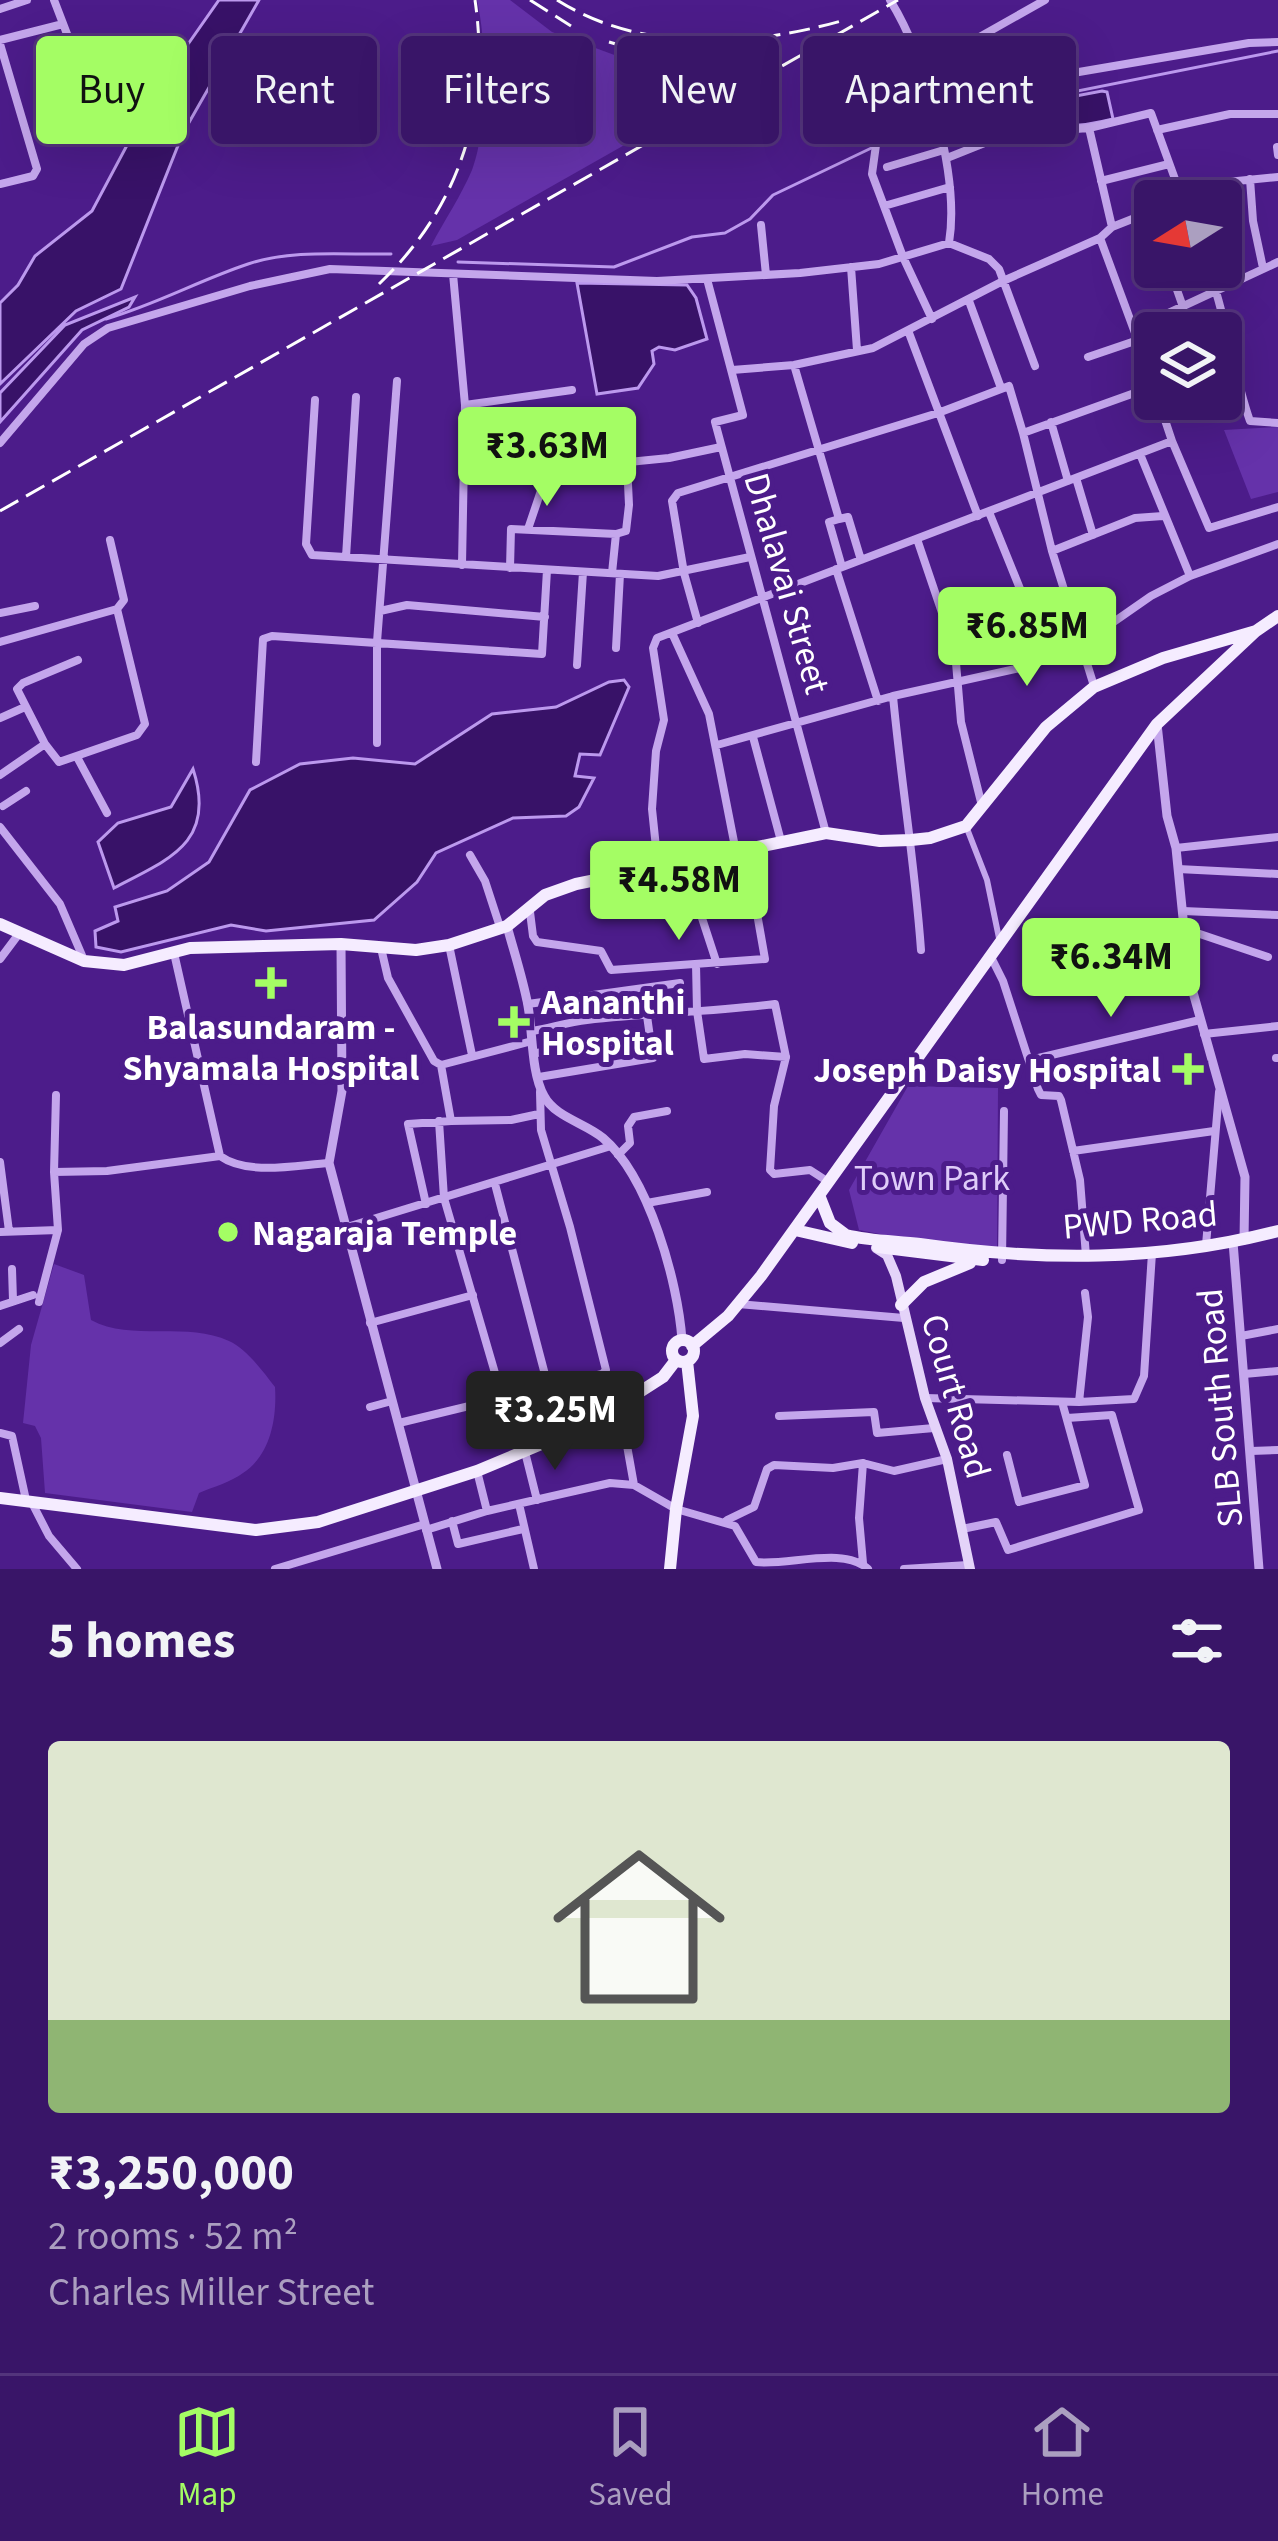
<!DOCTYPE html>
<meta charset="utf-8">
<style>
:root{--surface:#391568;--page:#401e6e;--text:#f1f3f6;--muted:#ab9fc0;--line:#53347c;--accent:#a4fd64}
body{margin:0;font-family:"Source Sans 3",sans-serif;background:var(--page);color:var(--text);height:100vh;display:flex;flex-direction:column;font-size:45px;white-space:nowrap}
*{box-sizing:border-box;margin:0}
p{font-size:39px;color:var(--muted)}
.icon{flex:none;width:66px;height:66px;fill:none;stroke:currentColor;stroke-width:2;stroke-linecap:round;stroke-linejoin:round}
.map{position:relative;height:1569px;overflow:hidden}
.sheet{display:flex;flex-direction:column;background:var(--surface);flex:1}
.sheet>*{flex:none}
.guide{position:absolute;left:36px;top:36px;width:1206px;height:108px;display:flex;gap:24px}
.needle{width:78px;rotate:259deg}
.fabs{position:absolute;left:1134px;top:180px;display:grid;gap:24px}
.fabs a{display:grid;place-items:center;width:108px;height:108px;border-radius:12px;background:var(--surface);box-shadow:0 12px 48px #0002,0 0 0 3px var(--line);font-size:60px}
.price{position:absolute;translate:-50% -102px;padding:0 27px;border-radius:12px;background:var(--accent);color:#111;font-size:39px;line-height:78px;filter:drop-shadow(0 3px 6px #0008)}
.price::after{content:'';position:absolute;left:50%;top:72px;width:36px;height:27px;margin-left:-18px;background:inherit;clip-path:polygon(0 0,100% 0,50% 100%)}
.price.active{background:#222;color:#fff}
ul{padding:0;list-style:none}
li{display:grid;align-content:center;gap:24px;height:636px;padding:0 48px}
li+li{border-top:3px solid var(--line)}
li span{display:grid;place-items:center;height:372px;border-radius:12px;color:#555}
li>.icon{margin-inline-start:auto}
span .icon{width:216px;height:216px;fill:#fffc;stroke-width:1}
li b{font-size:51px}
h2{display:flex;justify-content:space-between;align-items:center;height:144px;padding:0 48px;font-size:51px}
.tag{padding:0 42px;border-radius:12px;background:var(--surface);box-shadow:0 12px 48px #0002,0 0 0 3px var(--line);font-size:42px;line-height:108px}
.tag.active{background:var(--accent);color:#111}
.dock{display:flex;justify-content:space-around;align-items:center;height:168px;border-top:3px solid var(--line);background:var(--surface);font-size:33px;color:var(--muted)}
.dock a{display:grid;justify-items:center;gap:6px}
.dock .active{color:var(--accent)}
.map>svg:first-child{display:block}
</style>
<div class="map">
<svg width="1278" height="1569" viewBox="0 0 1278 1569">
<rect width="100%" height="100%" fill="#4c1c8a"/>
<path fill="#6532aa" d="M477 0H510L552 32 647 67 755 71 457 240 431 246C444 221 461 196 472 170 488 129 487 43 477 0Z
M1278 427V492L1251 499 1224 430Z
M908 1086 998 1088 997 1249H957L859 1230 849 1190Z
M54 1264 84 1275 91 1320C132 1342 185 1321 229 1341 247 1349 263 1372 275 1387 277 1417 271 1455 243 1473 231 1482 213 1487 199 1493L192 1512 45 1493 41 1438 35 1426 23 1423 31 1345Z"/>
<path fill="#381268" stroke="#bc99ee" stroke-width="3" d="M219 0H259L183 133 121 289 76 311 0 384V303L18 285 35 256 92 211 158 87Z
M1102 91 1107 92 1113 119C1093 124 1063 130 1044 122L1039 103Z
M577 283 687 285 696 298 707 339 675 350 659 347 652 351 654 364 638 388 597 394Z
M135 297 129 307 82 330 0 422V393L65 325Z
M624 680 629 687 600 755 580 754 575 776 594 778 579 807 566 816 513 818 436 853 417 882 374 920 266 931 231 925 121 952 96 947 95 931 118 921 115 907 167 891 209 862 250 790 300 764 353 758 415 764 492 714 556 707 609 682Z
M193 769C217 843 169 859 114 888L98 842 118 823 171 807Z"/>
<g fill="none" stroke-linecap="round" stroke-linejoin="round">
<path stroke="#bc99ee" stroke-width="3" d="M942 118 1278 51
M458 262 614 267 692 237 725 233 750 219 773 195 928 121
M106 319C157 304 200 280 248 264 292 249 345 255 391 254"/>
<path stroke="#c4a6ec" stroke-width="6" d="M966 826 987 880 1000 943"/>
<path stroke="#c4a6ec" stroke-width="8" d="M54 0 77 60
M890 0C926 57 960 177 949 243L989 259 999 269 1035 366
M0 9 27 0
M0 40 63 24
M0 44 37 169 33 176 0 184
M921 70 1045 0
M931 106 1073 73 1249 43 1278 42
M1089 128 1151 113 1183 201
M1157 130 1230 114H1278
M876 145 872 174 903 257 932 319
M1277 147 1278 155
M947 158 1030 125 1049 131 1089 128 1112 227
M887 167 944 150
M1250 179 1253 221 1263 268
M1101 181 1169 164
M1140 199 1177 187 1278 177
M884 206 950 187
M761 225 766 275
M1100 238 1112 227 1155 210
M851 267 857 350
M1169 267 1183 307
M1208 267C1227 318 1232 370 1250 421L1278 423
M453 274 465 405 462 565
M707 279 743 415 715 422 826 833
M969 301 1001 388
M1134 329 1278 262
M909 333 978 516
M1088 357 1138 340
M794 365 839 519 829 522 842 567
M732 370 794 365 873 348 1003 281 1100 238 1155 387
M315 400 306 544 312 555 658 576 750 557
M465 405 572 390
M1051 422 1068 481
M1023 433 1052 551 1094 686
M1172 441 1209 528 1278 507
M0 443 84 344 108 328 250 286 330 269 657 281 800 273 879 264 949 243
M1140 454 1190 576
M1076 478 1093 535
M989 512 1027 606 1039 662
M839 519 848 517 861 560
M528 529 548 470 669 458 721 447
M917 539 955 651 961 722 982 806
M1052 551 1135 518 1163 516
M346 557 356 397
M510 568 511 529 616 534 626 531 629 505 627 463
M836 569 878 701
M612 573 616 534
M380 611 407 605 545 617
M0 613 35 606
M698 623 684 573 672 501 678 493 938 413 1009 386 1023 433 1154 386
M672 633 709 714 736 852
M0 642 117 609
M616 648 620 574
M78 660 23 683 17 689 45 744 59 762 137 735 145 724 117 609 124 600 110 540
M577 665 583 572
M893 696C901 781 915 865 921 950
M0 718 25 707
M753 737 781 841
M377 743V642L397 381
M717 745 893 696 1029 666 1082 644 1151 596 1190 576 1278 544
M77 757 107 813
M256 762 263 639 272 636 542 654 547 570
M0 775 45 744
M3 806 26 791
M0 827 60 904 84 960
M1176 848 1278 837
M470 855 485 881 500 927
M684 863 717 964
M658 867 652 809 656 751 664 720 653 648 657 638 1172 441 1158 399
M1178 869 1278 874
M1183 911 1278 915
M530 912 533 936 537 942 601 951 611 970 765 959 746 851
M1185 929 1268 957
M449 945 472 1055
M381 948 388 978 434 1061 441 1065 532 1041
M174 953 220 1156
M990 955 1003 981 1038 1089 1041 1095 1059 1096 1061 1100 1080 1180 1086 1256
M0 959 18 935
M528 1004 680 983
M532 1031C550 1028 569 1022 587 1020 649 1013 713 1012 775 1004L786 1057 745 1054 704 1059 697 1011 696 964
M1204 1034 1278 1026
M536 1053 651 1038
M786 1057 774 1106 770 1170 774 1174 810 1170 827 1181
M1276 1058H1278
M1030 1060 1200 1020
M539 1077 653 1058 647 1016
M439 1121 444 1198 502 1397
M451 1121 511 1120 539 1114
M1073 1151 1214 1131
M618 1155 630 1143 628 1126 634 1117 667 1111
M0 1162 9 1231
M54 1172 56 1095
M495 1184 548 1386
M647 1203 707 1192
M426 1204 408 1124 451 1121 441 1065
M347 1227 611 1146
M0 1232 58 1230
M1206 1245 1219 1092
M1002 1260 1004 1111
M12 1269 13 1300
M39 1302 58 1230 54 1172 107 1171 220 1156C248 1176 297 1165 329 1163
M738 1304 904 1318
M0 1306 33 1295
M370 1323 473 1295
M1241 1336 1278 1329
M0 1343 19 1329
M1244 1374 1278 1371
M571 1381 583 1424
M925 1398 1079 1402 1134 1399 1144 1376 1152 1253
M1079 1402 1088 1317 1085 1293
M370 1407 392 1401
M779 1416 874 1412 877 1433 934 1428
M399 1423 602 1374 606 1370 570 1227 541 1130 540 1092
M0 1433 12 1436 26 1500
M626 1440 634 1485
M1251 1451 1278 1450
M525 1452 537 1500
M1007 1455 1019 1502 1085 1485 1062 1402
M863 1463 859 1518 863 1563
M477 1471 487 1511
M31 1501 49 1536 77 1569
M519 1504 534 1569
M727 1520 754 1507 767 1469 774 1465 833 1468 863 1463 894 1471 947 1459
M452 1521 458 1544 523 1529
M962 1529 996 1522 1008 1550 1139 1510 1112 1415 1067 1418
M426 1530 487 1511 610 1483 634 1485 676 1509 735 1526 756 1562C788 1566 844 1546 868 1569
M275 1569 425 1524
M904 1569 968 1565"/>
<path stroke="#c4a6ec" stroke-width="9" d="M1157 724 1167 816 1176 848 1189 978 1245 1177 1244 1240
M507 926C514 952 523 979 528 1006 533 1034 531 1072 544 1096 555 1117 585 1123 603 1138 649 1177 678 1282 682 1340
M341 944 342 1091 329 1163 437 1569
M1233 1242 1259 1569"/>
<path stroke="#e4d3f9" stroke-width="10" d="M876 1248 887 1255 896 1276 925 1398 947 1459 970 1569"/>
<path stroke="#f5ecff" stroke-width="12" d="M0 924 84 961 124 965 190 948 341 944 416 950 449 945 507 926 545 895 576 884 826 833 880 841 911 840 930 838 966 826 1046 727 1094 687 1163 658 1256 631
M819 1195 830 1223 846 1235C870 1241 895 1241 920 1244 1040 1261 1159 1262 1278 1231
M795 1230 852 1243
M878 1247 983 1260
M901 1305 924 1282 970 1263
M672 1351a11 11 0 1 1 22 0a11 11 0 1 1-22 0Z
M692 1346 728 1316 761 1276 1157 724 1256 631 1278 616
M0 1498 256 1530 318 1522 477 1471 558 1437 621 1404 663 1377 676 1360
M670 1569 676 1509 693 1416 687 1361"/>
<path stroke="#fff" stroke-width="3" stroke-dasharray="21 9" stroke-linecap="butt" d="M530 0 571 26
M557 0C641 53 749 47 841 21
M609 42C667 60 722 64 781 52
M379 284C459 208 491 109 475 0
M0 511 898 0"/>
</g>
<g fill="#a4fd64" stroke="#4c1c8a" stroke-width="4.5">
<path d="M265 965h12v12h12v12h-12v12h-12v-12h-12v-12h12z"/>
<path d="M508 1004h12v12h12v12h-12v12h-12v-12h-12v-12h12z"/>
<path d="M1182 1051h12v12h12v12h-12v12h-12v-12h-12v-12h12z"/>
<circle cx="228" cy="1232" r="12"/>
</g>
<g text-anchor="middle" stroke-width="10" stroke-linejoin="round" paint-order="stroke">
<g font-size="36" fill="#fff" stroke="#4c1c8a">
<text transform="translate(788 583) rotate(74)" y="13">Dhalavai Street</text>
<text transform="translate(1140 1219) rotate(-5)" y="13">PWD Road</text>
<text transform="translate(957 1396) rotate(74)" y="13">Court Road</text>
<text transform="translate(1219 1408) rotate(-95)" y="13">SLB South Road</text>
</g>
<g font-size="36" font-weight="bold" fill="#fff" stroke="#4c1c8a" text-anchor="start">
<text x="541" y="1014">Aananthi<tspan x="541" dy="41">Hospital</tspan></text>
<text x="271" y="1039" text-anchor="middle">Balasundaram -<tspan x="271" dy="41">Shyamala Hospital</tspan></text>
<text x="1161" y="1082" text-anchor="end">Joseph Daisy Hospital</text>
<text x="252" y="1245">Nagaraja Temple</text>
</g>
<g font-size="36" fill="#dfccf9" stroke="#4c1c8a">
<text x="932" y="1190">Town Park</text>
</g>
</g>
</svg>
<div class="fabs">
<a><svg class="needle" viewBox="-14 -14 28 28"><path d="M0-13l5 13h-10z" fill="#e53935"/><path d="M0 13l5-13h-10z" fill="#ab9fc0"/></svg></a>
<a><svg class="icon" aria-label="layers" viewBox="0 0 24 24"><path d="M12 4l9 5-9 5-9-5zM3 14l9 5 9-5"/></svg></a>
</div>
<b class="price" style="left:547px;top:509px">₹3.63M</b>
<b class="price" style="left:1027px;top:689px">₹6.85M</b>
<b class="price" style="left:679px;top:943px">₹4.58M</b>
<b class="price" style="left:1111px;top:1020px">₹6.34M</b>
<b class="price active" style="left:555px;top:1473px">₹3.25M</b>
<div class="guide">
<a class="tag active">Buy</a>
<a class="tag">Rent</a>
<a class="tag">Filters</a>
<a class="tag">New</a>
<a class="tag">Apartment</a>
</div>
</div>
<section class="sheet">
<h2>5 homes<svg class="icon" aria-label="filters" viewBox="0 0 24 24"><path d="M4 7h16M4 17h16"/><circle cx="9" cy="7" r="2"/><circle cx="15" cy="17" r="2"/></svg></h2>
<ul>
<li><span style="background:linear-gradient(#dfe7d0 75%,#8fb573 0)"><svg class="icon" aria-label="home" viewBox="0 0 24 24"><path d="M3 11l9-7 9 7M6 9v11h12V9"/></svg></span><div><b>₹3,250,000</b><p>2 rooms · 52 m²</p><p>Charles Miller Street</p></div></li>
</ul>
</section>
<nav class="dock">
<a class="active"><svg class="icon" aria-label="map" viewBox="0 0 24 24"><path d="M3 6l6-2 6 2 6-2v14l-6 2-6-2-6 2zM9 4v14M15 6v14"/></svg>Map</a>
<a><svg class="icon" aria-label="saved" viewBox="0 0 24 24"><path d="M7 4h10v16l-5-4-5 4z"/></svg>Saved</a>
<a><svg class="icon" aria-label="home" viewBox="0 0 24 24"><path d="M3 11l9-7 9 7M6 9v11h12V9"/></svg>Home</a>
</nav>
